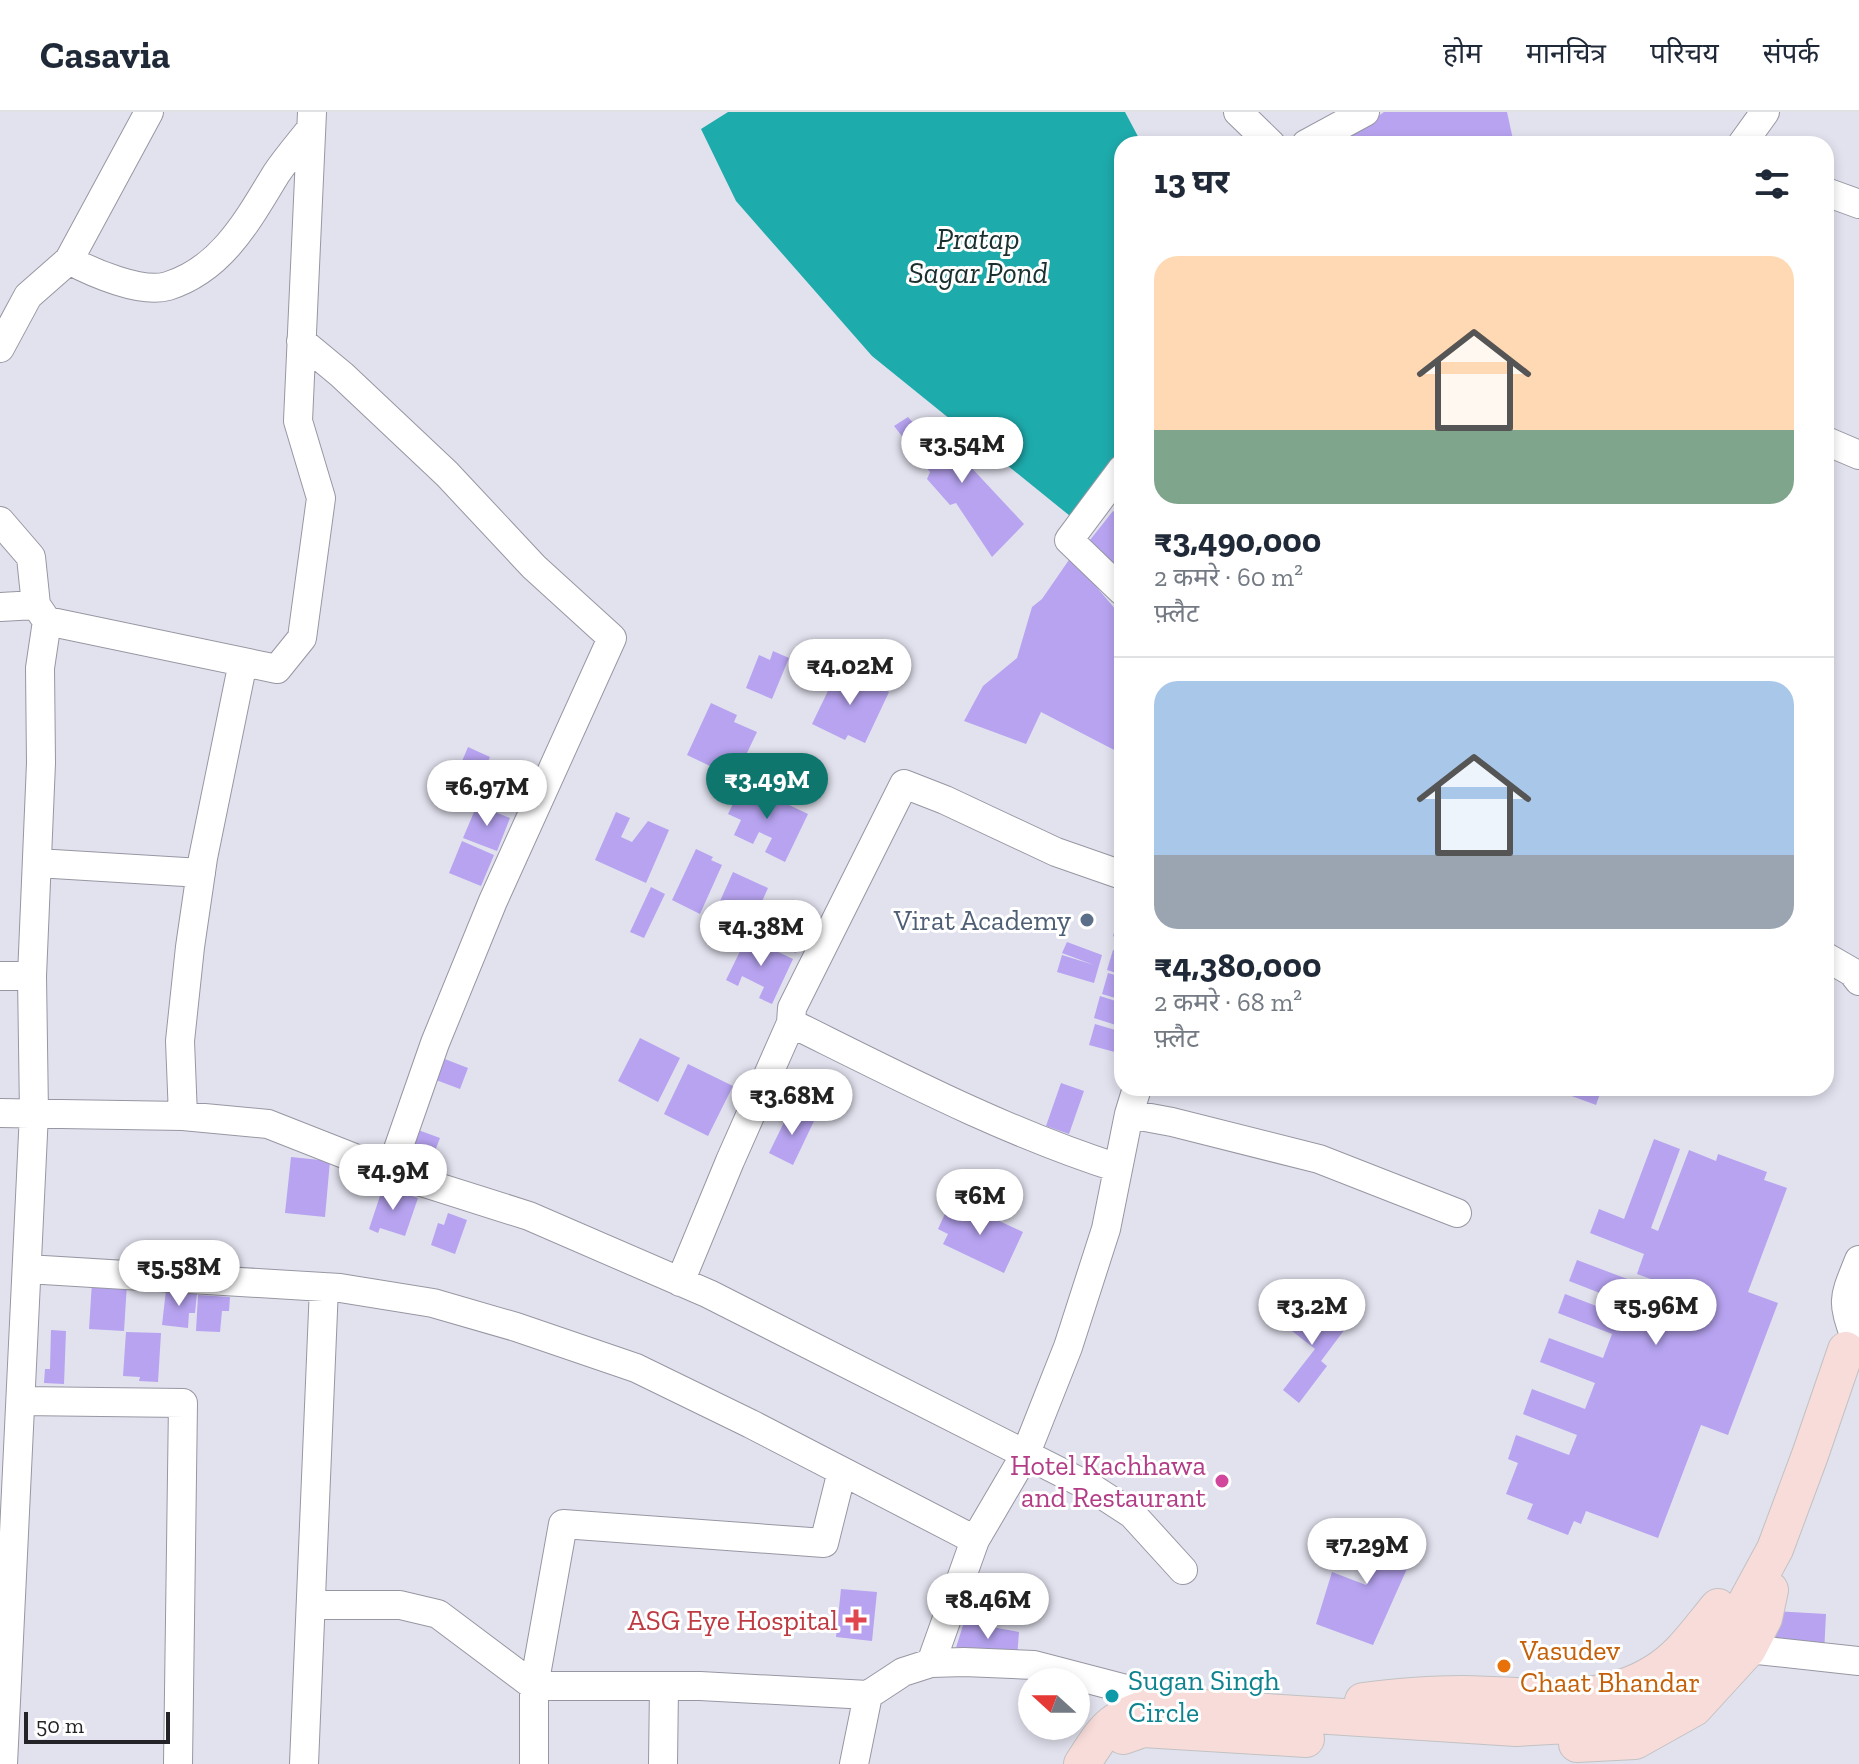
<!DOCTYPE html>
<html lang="hi">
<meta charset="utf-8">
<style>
:root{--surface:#fff;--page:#f6f6f7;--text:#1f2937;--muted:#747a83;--line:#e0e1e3;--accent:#0f766e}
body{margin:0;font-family:"Zilla Slab","Noto Sans Devanagari",serif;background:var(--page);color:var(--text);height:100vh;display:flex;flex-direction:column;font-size:30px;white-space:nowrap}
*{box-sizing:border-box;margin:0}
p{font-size:26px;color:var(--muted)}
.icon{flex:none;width:44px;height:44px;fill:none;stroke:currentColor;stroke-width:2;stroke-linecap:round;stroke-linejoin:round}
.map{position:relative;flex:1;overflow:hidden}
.drawer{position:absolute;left:1114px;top:24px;width:720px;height:960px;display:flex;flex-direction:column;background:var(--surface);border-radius:24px;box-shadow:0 4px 12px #0003}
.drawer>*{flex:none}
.needle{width:52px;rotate:291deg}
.tools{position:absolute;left:1018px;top:1556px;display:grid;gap:16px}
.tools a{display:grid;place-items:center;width:72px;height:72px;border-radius:50%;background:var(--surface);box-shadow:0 4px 12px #0003;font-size:40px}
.scale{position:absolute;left:24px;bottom:20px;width:146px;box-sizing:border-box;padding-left:8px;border:4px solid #242428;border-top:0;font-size:22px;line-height:28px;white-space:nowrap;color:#242428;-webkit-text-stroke:6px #fff;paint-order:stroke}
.price{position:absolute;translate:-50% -68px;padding:0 18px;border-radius:28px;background:#fff;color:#222;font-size:26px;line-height:52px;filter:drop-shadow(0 2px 4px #0008)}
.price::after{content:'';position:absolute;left:50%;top:48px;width:24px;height:18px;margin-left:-12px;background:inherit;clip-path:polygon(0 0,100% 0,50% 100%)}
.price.active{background:var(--accent);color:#fff}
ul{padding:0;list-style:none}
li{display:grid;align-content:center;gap:16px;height:424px;padding:0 40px}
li+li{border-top:2px solid var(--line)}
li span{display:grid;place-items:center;height:248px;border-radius:24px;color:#555}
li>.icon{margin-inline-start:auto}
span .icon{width:144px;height:144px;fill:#fffc;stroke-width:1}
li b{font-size:34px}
h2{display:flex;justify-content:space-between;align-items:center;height:96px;padding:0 40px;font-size:34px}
header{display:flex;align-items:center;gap:48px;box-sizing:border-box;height:112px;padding:0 40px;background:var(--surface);border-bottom:2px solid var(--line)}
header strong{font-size:38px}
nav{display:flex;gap:44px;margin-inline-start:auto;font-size:28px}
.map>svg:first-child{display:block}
</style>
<header>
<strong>Casavia</strong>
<nav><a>होम</a><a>मानचित्र</a><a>परिचय</a><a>संपर्क</a></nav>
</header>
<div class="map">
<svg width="1859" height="1652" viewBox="0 0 1859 1652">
<rect width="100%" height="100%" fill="#e1e2ee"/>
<path fill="#1eabac" d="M728 0H1125L1142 32H1122V333L1075 408 872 244 736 89 701 17Z"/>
<path fill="#b7a3f0" d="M1384 0H1507L1514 32H1339Z
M908 305 917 315 925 306 1024 412 992 445 956 391 950 393 927 367 930 360 894 314Z
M1113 399 1122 406V460L1090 428Z
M1071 445 1122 505V642L1041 600 1026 632 964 609 983 574 1017 546 1032 495 1042 487Z
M773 539 789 546 772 587 746 576 759 543 770 548Z
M839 556 889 580 865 631 848 623 845 628 812 612Z
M711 591 737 603 734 610 757 620 735 666 687 643Z
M468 635 490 645 477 676 455 666Z
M743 671 808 702 785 750 765 740 772 726 759 720 753 732 734 723 741 708 728 702Z
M477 693 510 706 497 739 463 726Z
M616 700 630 706 621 725 632 730 648 709 669 718 646 771 595 748Z
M462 729 494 743 481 774 449 761Z
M696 737 713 745 711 748 722 753 700 802 672 788Z
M733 760 768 776 747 823 712 807Z
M651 775 665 782 644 826 630 820Z
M767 788 779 794 782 790 812 804 796 841 752 821Z
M1122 796V836L1114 834 1116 826 1113 824Z
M747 825 793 847 772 892 759 886 764 875 742 864 738 874 726 868Z
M1067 830 1102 843 1094 871 1057 860 1062 843 1094 853 1062 841Z
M1113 838 1122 840V863L1107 858Z
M1108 861 1122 865 1119 877 1122 878V888L1102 882Z
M1100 884 1122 891V915L1094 906Z
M1095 912 1122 920V942L1089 933Z
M640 926 680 946 658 990 618 969Z
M437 944 468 956 460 977 428 965Z
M688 952 733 974 708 1024 664 1002Z
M1061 971 1084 979 1069 1022 1046 1014Z
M1550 976H1602L1596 993Z
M790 998 814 1009 793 1053 769 1041Z
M410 1015 440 1026 428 1057 398 1045Z
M1654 1027 1680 1037 1651 1116 1658 1119 1689 1038 1716 1049 1718 1042 1767 1060 1764 1068 1787 1076 1748 1180 1778 1191 1728 1323 1701 1313 1658 1426 1586 1399 1581 1412 1574 1409 1568 1423 1527 1407 1533 1392 1506 1382 1518 1351 1508 1347 1516 1323 1569 1343 1577 1323 1523 1302 1532 1277 1585 1297 1595 1271 1540 1250 1549 1226 1603 1246 1612 1222 1558 1201 1565 1182 1654 1216 1659 1204 1569 1169 1577 1148 1667 1182 1670 1174 1637 1162 1644 1142 1590 1121 1599 1097 1624 1107Z
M291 1045 330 1049 325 1105 285 1101Z
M383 1075 418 1086 405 1124 380 1116 378 1121 369 1117Z
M963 1092 1023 1120 1004 1161 943 1132 948 1122 938 1117 948 1095 959 1101Z
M448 1101 467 1108 455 1142 431 1133 438 1111 444 1113Z
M92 1170 127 1172 124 1219 89 1217Z
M166 1178 197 1181 195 1201H189L188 1216 162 1213Z
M198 1183 230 1185 229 1199H222L220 1220 196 1219Z
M1298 1192 1319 1208 1327 1197 1348 1213 1321 1249 1327 1254 1299 1291 1283 1278 1315 1237 1283 1212Z
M51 1218 66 1219 64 1272 44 1271 45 1257H50Z
M126 1220 161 1221 158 1270 139 1269 140 1265 123 1264Z
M1356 1410 1418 1432 1373 1533 1316 1512 1332 1460 1366 1473 1380 1446 1347 1432Z
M841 1477 877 1480 872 1529 836 1525Z
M1773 1499 1826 1502 1824 1541 1770 1537Z
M964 1510 1019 1520 1017 1546 955 1539Z"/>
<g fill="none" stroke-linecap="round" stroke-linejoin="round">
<g stroke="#9797a3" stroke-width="30">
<path id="minor" d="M1238 0 1271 32
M1306 32 1365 0
M1742 32 1765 0
M1826 80 1859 92
M69 148C93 161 142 182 168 174 222 157 248 108 276 62 286 47 299 32 310 18
M301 229 342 263 447 362 534 455 612 526 493 789 435 931 390 1060
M0 236 28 184 69 148 149 0
M1826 329 1859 343
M1122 357 1069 428 1122 479
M0 409 31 445 36 493 47 509 40 556 41 651 32 864 34 1001 3 1652
M0 495 36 493
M47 509 277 557 302 526 321 386 298 309 312 0
M37 751 201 761
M1826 845 1852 860 1859 869
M0 864H32
M1137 976 1129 1002 1172 1010 1319 1047 1457 1101
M0 1001 183 1004 268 1012 390 1060 529 1104 709 1182 1092 1376 1132 1402 1183 1458
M183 1004 180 929 190 835 203 746 243 550
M1118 1056C1005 1020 898 964 791 911L792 896 904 672 945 688 1056 740 1122 763
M27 1157 340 1176 433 1191 516 1215 636 1256 751 1312 975 1428
M680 1170 730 1049 791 911
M1855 1225C1840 1188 1845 1184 1859 1148
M21 1289 183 1291 178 1652
M311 1493H400L438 1502 534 1574 563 1412 824 1431 842 1359
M1748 1537 1859 1549
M931 1551 975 1428 1026 1341 1068 1235 1106 1117 1129 1002
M304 1652 324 1175
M534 1652V1574H700L868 1583
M663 1652 664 1574
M854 1652 868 1583 903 1560 931 1551 964 1550 1034 1553 1126 1577"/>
</g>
<g stroke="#c2c2c3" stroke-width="38">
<path id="major" d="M1363 1589C1395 1585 1428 1582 1461 1582 1526 1582 1596 1597 1654 1561 1681 1545 1698 1519 1718 1495
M1123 1624 1143 1617 1306 1627
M1577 1632 1635 1629 1694 1596 1748 1537 1764 1506 1770 1478
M1082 1652C1108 1612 1109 1608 1156 1593L1516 1616 1604 1611 1660 1590 1697 1565 1743 1496 1775 1437 1810 1343 1846 1238"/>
</g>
<use href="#minor" stroke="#fff" stroke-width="28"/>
<use href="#major" stroke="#f8dcda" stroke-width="36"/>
</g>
<circle fill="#5c6f8a" stroke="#fff" stroke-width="3" cx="1087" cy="808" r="8"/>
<circle fill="#d1479c" stroke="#fff" stroke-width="3" cx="1222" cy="1369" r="8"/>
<path fill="#e0444e" stroke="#fff" stroke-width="3" d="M852 1496h8v8h8v8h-8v8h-8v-8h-8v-8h8z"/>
<circle fill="#e8710a" stroke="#fff" stroke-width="3" cx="1504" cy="1554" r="8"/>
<circle fill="#0f9aa8" stroke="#fff" stroke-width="3" cx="1112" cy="1584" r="8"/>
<g text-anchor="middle" stroke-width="6" stroke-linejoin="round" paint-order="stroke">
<g font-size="28" fill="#4e5e75" stroke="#fff" text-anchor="end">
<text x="1071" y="818">Virat Academy</text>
</g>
<g font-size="28" fill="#b23c85" stroke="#fff" text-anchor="end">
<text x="1206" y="1363">Hotel Kachhawa<tspan x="1206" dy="32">and Restaurant</tspan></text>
</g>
<g font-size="28" fill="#be3a42" stroke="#fff" text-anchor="end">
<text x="838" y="1518">ASG Eye Hospital</text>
</g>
<g font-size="28" fill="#c56008" stroke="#fff" text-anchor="start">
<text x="1520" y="1548">Vasudev<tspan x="1520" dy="32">Chaat Bhandar</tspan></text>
</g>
<g font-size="28" fill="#0d838f" stroke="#fff" text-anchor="start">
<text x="1128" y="1578">Sugan Singh<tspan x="1128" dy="32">Circle</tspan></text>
</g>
<g font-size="30" font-style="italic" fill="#1a302f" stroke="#fff">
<text x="978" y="137">Pratap<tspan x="978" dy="34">Sagar Pond</tspan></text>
</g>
</g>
</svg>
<div class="tools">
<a><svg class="needle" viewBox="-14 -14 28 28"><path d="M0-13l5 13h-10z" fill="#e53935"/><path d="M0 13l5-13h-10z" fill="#747a83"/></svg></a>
</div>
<div class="scale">50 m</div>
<b class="price" style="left:962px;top:373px">₹3.54M</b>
<b class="price" style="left:850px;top:595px">₹4.02M</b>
<b class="price active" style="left:767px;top:709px">₹3.49M</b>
<b class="price" style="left:487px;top:716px">₹6.97M</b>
<b class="price" style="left:761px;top:856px">₹4.38M</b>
<b class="price" style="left:792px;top:1025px">₹3.68M</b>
<b class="price" style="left:393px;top:1100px">₹4.9M</b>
<b class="price" style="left:980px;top:1125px">₹6M</b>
<b class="price" style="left:179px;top:1196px">₹5.58M</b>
<b class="price" style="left:1312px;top:1235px">₹3.2M</b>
<b class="price" style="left:1656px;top:1235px">₹5.96M</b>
<b class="price" style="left:1367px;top:1474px">₹7.29M</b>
<b class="price" style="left:988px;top:1529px">₹8.46M</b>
<section class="drawer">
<h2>13 घर<svg class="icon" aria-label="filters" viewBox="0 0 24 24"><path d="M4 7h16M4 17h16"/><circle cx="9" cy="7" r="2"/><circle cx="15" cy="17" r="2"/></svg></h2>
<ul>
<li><span style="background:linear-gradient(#ffd9b3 70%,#7fa58c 0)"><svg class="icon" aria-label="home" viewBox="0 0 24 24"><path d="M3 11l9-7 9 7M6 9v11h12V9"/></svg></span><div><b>₹3,490,000</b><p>2 कमरे · 60 m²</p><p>फ़्लैट</p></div></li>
<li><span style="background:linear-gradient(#a9c7e8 70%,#9aa5b1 0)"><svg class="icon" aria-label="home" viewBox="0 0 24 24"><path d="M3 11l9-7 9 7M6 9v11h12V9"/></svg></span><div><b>₹4,380,000</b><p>2 कमरे · 68 m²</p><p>फ़्लैट</p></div></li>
</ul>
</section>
</div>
